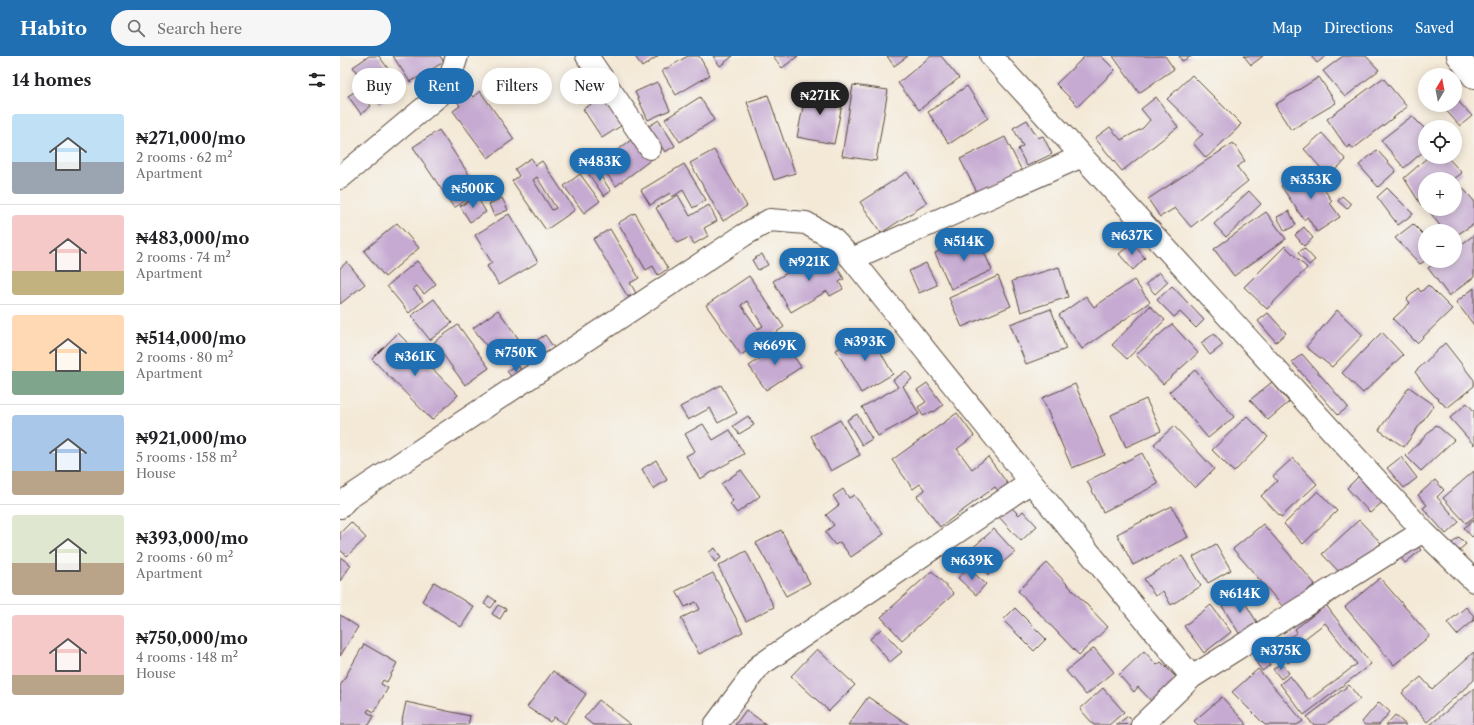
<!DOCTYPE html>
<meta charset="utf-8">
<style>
:root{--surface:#fff;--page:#f6f6f6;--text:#202124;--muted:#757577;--line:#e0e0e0;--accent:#1f6fb2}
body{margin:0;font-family:"Libre Caslon Text",serif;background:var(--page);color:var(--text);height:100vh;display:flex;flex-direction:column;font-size:15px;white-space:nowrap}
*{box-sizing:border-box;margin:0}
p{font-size:13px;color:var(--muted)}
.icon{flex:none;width:22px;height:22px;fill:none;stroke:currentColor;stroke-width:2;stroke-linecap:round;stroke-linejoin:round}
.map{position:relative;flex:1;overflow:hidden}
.details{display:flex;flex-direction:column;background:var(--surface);width:340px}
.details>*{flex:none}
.banner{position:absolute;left:12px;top:12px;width:380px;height:36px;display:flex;gap:8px}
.needle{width:26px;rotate:10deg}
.tools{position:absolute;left:1078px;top:12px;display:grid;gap:8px}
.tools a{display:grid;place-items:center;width:44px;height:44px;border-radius:50%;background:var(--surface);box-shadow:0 2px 10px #0003;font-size:20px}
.price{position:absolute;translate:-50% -34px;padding:0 9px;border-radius:14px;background:var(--accent);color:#fff;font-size:13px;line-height:26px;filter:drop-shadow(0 1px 2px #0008)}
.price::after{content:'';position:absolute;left:50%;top:24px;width:12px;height:9px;margin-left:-6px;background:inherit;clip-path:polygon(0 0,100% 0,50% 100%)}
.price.active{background:#222;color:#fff}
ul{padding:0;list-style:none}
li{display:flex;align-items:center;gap:12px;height:100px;padding:0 12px}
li+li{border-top:1px solid var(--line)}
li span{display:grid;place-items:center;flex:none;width:112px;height:80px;border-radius:4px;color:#555}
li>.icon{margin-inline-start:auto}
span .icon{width:48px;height:48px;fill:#fffc;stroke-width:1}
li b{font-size:17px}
h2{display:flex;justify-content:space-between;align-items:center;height:48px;padding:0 12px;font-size:17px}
.pill{padding:0 14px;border-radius:18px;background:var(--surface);box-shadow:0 2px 10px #0003;font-size:14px;line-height:36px}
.pill.active{background:var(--accent);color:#fff}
header{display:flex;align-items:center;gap:24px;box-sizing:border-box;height:56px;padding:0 20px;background:var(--accent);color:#fff}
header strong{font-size:19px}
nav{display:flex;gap:22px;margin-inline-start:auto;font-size:14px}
.search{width:280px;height:36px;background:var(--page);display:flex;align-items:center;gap:10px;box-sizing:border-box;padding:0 14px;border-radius:22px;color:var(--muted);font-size:15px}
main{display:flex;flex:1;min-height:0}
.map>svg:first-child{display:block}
</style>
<header>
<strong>Habito</strong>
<div class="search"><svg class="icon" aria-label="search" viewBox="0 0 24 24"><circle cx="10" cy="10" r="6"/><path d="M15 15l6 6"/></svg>Search here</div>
<nav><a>Map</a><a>Directions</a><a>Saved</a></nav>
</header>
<main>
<section class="details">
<h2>14 homes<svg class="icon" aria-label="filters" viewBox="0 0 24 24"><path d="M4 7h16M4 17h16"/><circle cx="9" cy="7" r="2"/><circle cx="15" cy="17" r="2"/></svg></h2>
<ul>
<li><span style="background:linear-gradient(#bfe0f5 60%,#9aa5b1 0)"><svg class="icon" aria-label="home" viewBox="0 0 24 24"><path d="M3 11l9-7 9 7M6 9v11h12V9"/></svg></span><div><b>₦271,000/mo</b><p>2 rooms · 62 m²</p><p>Apartment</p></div></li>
<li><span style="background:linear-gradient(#f6c9c9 70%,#c2b280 0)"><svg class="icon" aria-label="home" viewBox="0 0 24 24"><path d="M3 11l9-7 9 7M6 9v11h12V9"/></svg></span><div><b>₦483,000/mo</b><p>2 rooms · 74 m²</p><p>Apartment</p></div></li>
<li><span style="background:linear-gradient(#ffd9b3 70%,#7fa58c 0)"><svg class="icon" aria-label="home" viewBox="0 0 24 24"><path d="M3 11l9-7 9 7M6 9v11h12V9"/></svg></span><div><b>₦514,000/mo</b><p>2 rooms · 80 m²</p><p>Apartment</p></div></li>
<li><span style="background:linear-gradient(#a9c7e8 70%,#b9a48a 0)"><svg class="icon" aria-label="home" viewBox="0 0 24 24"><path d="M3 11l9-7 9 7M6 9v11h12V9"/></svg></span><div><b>₦921,000/mo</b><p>5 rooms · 158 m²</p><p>House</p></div></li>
<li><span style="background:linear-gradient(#dfe7d0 60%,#b9a48a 0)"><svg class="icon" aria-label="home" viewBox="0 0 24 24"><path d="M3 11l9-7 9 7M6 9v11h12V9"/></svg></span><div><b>₦393,000/mo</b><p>2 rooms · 60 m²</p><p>Apartment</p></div></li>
<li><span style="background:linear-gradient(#f6c9c9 75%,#b9a48a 0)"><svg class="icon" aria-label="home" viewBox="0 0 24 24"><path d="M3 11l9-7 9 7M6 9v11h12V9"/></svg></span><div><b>₦750,000/mo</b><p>4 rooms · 148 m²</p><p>House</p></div></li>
</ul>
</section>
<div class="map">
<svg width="1134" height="669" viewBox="0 0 1134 669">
<rect width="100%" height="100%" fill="#f6f6f2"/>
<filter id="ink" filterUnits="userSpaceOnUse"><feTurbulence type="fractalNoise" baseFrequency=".025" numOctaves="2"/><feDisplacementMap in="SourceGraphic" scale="8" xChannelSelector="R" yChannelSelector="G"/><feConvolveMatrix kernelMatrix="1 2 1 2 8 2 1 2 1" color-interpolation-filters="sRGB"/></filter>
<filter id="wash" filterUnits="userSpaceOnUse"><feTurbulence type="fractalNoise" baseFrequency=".012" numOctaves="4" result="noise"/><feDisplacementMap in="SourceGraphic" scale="16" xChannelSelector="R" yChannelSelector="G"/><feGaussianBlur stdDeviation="0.9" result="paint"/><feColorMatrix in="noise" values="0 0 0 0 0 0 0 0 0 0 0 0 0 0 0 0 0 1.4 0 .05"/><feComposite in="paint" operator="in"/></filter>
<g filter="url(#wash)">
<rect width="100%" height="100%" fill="#f4e9d7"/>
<g id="blocks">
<path fill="#c6aad2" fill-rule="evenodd" d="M29 0H39L62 32 40 48 13 11Z
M53 0H100L104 6 70 26Z
M295 0H318L302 11Z
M348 0H359L370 19 336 39 322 15Z
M373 0H393L380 10Z
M433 0H458L442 12Z
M547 0H568L554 10Z
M591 0H601L619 22 579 54 558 27Z
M745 0H761L775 14 738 50 716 28Z
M773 0H825L834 13 799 37Z
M839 0H852L842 5Z
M904 0H923L911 9Z
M971 0H986L977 7Z
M1003 0H1026L1039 14 1005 41 983 15Z
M852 19 901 68 899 70V71L866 102 853 87 863 78 827 43Z
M979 21 996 47 951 74 935 49Z
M1043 22 1067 51 1013 93 1010 89 1007 92 987 63Z
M317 26 330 54 308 64 295 36Z
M513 29 548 34 536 105 502 100Z
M627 30 648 62 609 88 588 56Z
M467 31 504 39 494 88 457 81Z
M19 33 31 50 21 58 8 40Z
M140 35 174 83 148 102 113 55 120 50 117 45 129 36 133 41Z
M269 38 287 66 262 82 243 53Z
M428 39 455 117 434 124 407 46Z
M360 41 374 64 340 86 325 63Z
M816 41 838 71 782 115 755 82 770 71 781 84 803 72 810 64 801 53Z
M1115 42 1132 60 1120 70 1102 50 1115 49Z
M1072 60 1085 73V94L1064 112 1041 84Z
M319 64 335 90 325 96 309 70Z
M687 64 698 82 703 80 712 98 687 110 678 93 683 90 673 72Z
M99 74 140 135 114 152 73 91Z
M982 77 1006 104 988 120 964 93Z
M295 81 312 103 276 130 259 108Z
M665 81 682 115 638 138 620 103Z
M893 87 905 105 897 111 908 125 851 171 835 152 820 161 808 143Z
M374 94 407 150 383 165 350 107Z
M1037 94 1056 115 1038 131 1019 109Z
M1088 101H1107L1122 117 1114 123H1085V146L1081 149 1064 122Z
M191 102 196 109 202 105 235 154 206 174 172 125 179 120 175 113ZM197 121 216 152 212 154 193 124Z
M344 108 366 144 353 152 343 134 332 141 330 137 310 149 301 134Z
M969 111 992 145 990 147 1000 161 977 176 967 161 964 164 941 130Z
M255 112 271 135 264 140 248 117Z
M567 116 587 147 541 177 520 146Z
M240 118 260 145 244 157 224 130Z
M1121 130 1134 145V168L1115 180V175H1104L1089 155 1092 153H1115V135Z
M1047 132 1073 158 1058 169 1037 141Z
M909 135 921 148 886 181 874 168Z
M338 139 350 160 369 149 377 165 364 172 368 180 354 188 350 181 337 187 316 152Z
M1002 140 1011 148 1007 153 998 145Z
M137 141 146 156 130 166 120 150Z
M162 142 168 154 154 160 149 148Z
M949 155 956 169 945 175 937 161Z
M926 156 946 183 894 220 874 193Z
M295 157 328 213 318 219 313 210 306 214 278 167Z
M169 158 198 206 159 229 147 210 152 207 135 179Z
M57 167 79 192 45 221 24 195Z
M1073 168 1085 180V205L1080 208 1055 182Z
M964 171 973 182 964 190 955 179Z
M270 173 299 222 290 227 296 237 288 241 253 183Z
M636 178 652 214 611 233 595 197Z
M1134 179V221L1109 240 1088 212 1098 205H1115V193Z
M792 187 805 202 793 214 779 198Z
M945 190 967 212 927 253 904 231Z
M964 192 975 204 969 209 958 197Z
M482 197 489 209 494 206 504 223 499 226 503 233 490 240 487 235 451 256 433 225Z
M422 198 428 209 418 214 412 204Z
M77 205 96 228 84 238 77 230 73 233 83 245 69 257 47 230Z
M7 206 25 228 0 248V212Z
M586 207 597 229 579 237 569 215Z
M719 211 728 241 681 256 672 225Z
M819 216 828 226 815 238 806 228Z
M409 220 444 271 401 299 366 249ZM407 245 423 270 418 273 401 249Z
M658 220 671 250 622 271 609 242Z
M794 224 810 246 742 293 719 259 746 240 754 251Z
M1088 229 1112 253 1077 287 1053 263 1070 247 1067 243 1078 232 1081 236Z
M832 230 864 264 856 272 840 256 834 261 817 244Z
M1134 232V269L1116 246Z
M94 243 112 267 90 284 71 260Z
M810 250 825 264 787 303 772 289Z
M711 253 726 293 686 308 670 268Z
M158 254 178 282 154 300 133 272Z
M997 254 1023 279 992 311 966 291Z
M928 257 946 277 936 286 918 265Z
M832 268 858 297 823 328 796 299Z
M118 269 149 312 125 329 94 286Z
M529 276 553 318 521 337 496 294Z
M1042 276 1063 299 1023 337 1002 317 1026 292Z
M58 277 118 339 92 364 32 303Z
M874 278 883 289 870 299 861 287Z
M205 279 214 292 202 299 194 286Z
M444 286 461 311 426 334 409 310Z
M1105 287 1134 324V330L1107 352 1087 332 1075 316Z
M962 298 1008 351 998 359 952 306Z
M177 308 185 320 175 326 167 315Z
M855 314 894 361 868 382 829 336Z
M566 315 572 323 563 330 579 358 538 380 522 351 558 331 553 324Z
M932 326 949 346 928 364 910 344Z
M587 327 603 349 594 356 593 355 583 360 578 351 586 346 577 334Z
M735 328 765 399 732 412 702 342Z
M381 329 397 357 378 367 370 352 348 364 340 351Z
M1069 331 1094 349 1064 391 1039 374Z
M806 343 821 375 786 391 771 359Z
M1127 347 1134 355V389L1110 362Z
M617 357 634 380 617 393 632 413 648 401 670 431 661 438 655 431 600 471 577 440 585 434 580 428 573 433 552 404Z
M517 358 532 383 522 389 507 364Z
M408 360 414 369 399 378 393 370Z
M907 360 928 381 894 416 872 394Z
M500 364 520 399 491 415 471 380Z
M363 368 373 384 390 374 404 398 360 423 346 400 355 395 345 378Z
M1096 369 1114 384 1081 415 1066 400Z
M834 370 874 413 855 432 814 388Z
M802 397 818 428 763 456 747 425Z
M1061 401 1077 422 1064 432 1047 412Z
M953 402 977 428 941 461 921 440 937 425 933 420Z
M316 404 327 424 313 433 302 413Z
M401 414 420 440 397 457 390 448 393 445 381 428Z
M1134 415V461L1126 467 1103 442Z
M1021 418 1046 443 1030 457 1007 432Z
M1095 424 1104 434 1097 441 1119 466 1106 478 1083 452 1087 449 1078 439Z
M503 433 509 442 514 439 544 478 511 501 500 486 495 489 485 476 494 469 486 459 499 449 493 440Z
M978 435 997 455 963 488 944 468Z
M832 450 848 481 793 509 777 478Z
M671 451 679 459 683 455 697 470 681 485 659 461Z
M1134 463V479L1132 481 1124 472Z
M1019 464 1041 487 1004 521 982 498Z
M11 466 26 482 7 500 0 494V477Z
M923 468 975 528 945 553 893 493Z
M654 473 675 496 648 519 628 496Z
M441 474 470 527 446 540 416 487Z
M1119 481 1126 488 1116 497 1109 490Z
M1073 485 1081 494 1065 507 1058 498Z
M876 488 891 514 868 527 853 501Z
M375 492 381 502 375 506 369 496Z
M406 495 434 551 406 565 378 510Z
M842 500 861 530 831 549 823 535 815 540 804 523Z
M0 501 11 509 0 525Z
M707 507 768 571 739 599 678 535Z
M628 512 646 528 636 539 618 522Z
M592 515 614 538 562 584 541 561Z
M373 517 403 576 359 598 341 562 360 553 356 546 345 551 336 535Z
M1040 522 1090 580 1054 609 1005 551Z
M94 526 134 551 121 571 82 545Z
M897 534 920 571 902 582 879 545Z
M149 540 156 545 151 552 144 548Z
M158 549 166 553 160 563 152 558Z
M871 549 891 576 864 597 844 570Z
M986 549 1031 608 964 659 940 628 950 620 969 644 1017 608 985 567 963 584 968 592 948 607 936 592 957 576 955 573Z
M1126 551 1134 560V564L1117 579 1107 567Z
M675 552 706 583 694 595 663 564Z
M0 559 18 571 0 600Z
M541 573 562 596 550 606 530 583Z
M24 588 57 607 47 626 43 624 41 628 48 632 34 656 29 653 27 656 34 660 29 669H0V638L1 636 0 635V630Z
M754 592 774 616 746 639 726 615Z
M477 593 515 629 489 655 451 620Z
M804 595 817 609 821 606 836 621 832 624 837 631 816 650 798 631 794 636 779 619Z
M1134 596V624L1087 666 1062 637 1081 621 1092 633Z
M921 598 930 609 922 615 914 603Z
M941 607 949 617 941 623 933 613Z
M918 613 963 665 957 669H925L892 636Z
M213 615 246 638 225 668 214 661 210 666 187 651Z
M1009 629 1020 643 985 669H973L967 661Z
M763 632 784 656 769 669H754L740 653Z
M1134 632V669H1090Z
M528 641 569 669H508Z
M882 641 907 669H858L854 665Z
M259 644 291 669H253L244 662Z
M66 646 130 660 128 669H61Z
M1039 646 1050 656 1039 669H1025L1022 666Z
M406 654 427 669H395Z
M1055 659 1066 669H1046Z
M788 660 795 668 776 669Z"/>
</g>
</g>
<g filter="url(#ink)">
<use href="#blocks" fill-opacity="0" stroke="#57473a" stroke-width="1"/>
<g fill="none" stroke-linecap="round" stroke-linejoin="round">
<g stroke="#57473a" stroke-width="24">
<path id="minor" d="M247 0 310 92
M651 0 1083 475 1134 525
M0 122 102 37 109 25 117 0
M512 203 742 100
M0 451 7 443 404 179 430 164 466 167 492 182 512 203 691 426 852 621
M375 669 419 610 691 426
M802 669 852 621 1083 475"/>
</g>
<g stroke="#57473a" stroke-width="24">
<path id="major" d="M1118 0 1134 22"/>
</g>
<use href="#minor" stroke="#fff" stroke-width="22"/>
<use href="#major" stroke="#fff" stroke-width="22"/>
</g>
</g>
</svg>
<div class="tools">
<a><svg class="needle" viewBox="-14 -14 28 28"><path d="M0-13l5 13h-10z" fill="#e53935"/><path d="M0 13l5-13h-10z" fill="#757577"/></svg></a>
<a><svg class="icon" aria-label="locate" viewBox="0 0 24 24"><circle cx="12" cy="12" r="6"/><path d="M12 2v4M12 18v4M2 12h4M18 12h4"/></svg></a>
<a>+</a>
<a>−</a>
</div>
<b class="price active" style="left:480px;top:60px">₦271K</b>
<b class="price" style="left:260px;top:126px">₦483K</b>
<b class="price" style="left:971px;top:144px">₦353K</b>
<b class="price" style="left:133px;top:153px">₦500K</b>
<b class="price" style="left:792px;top:200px">₦637K</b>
<b class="price" style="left:624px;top:206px">₦514K</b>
<b class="price" style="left:469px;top:226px">₦921K</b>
<b class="price" style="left:525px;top:306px">₦393K</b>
<b class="price" style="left:435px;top:310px">₦669K</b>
<b class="price" style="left:176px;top:317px">₦750K</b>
<b class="price" style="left:75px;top:321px">₦361K</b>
<b class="price" style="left:632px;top:525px">₦639K</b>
<b class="price" style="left:900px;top:558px">₦614K</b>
<b class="price" style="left:941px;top:615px">₦375K</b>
<div class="banner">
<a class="pill">Buy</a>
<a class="pill active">Rent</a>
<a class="pill">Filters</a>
<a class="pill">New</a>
</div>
</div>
</main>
